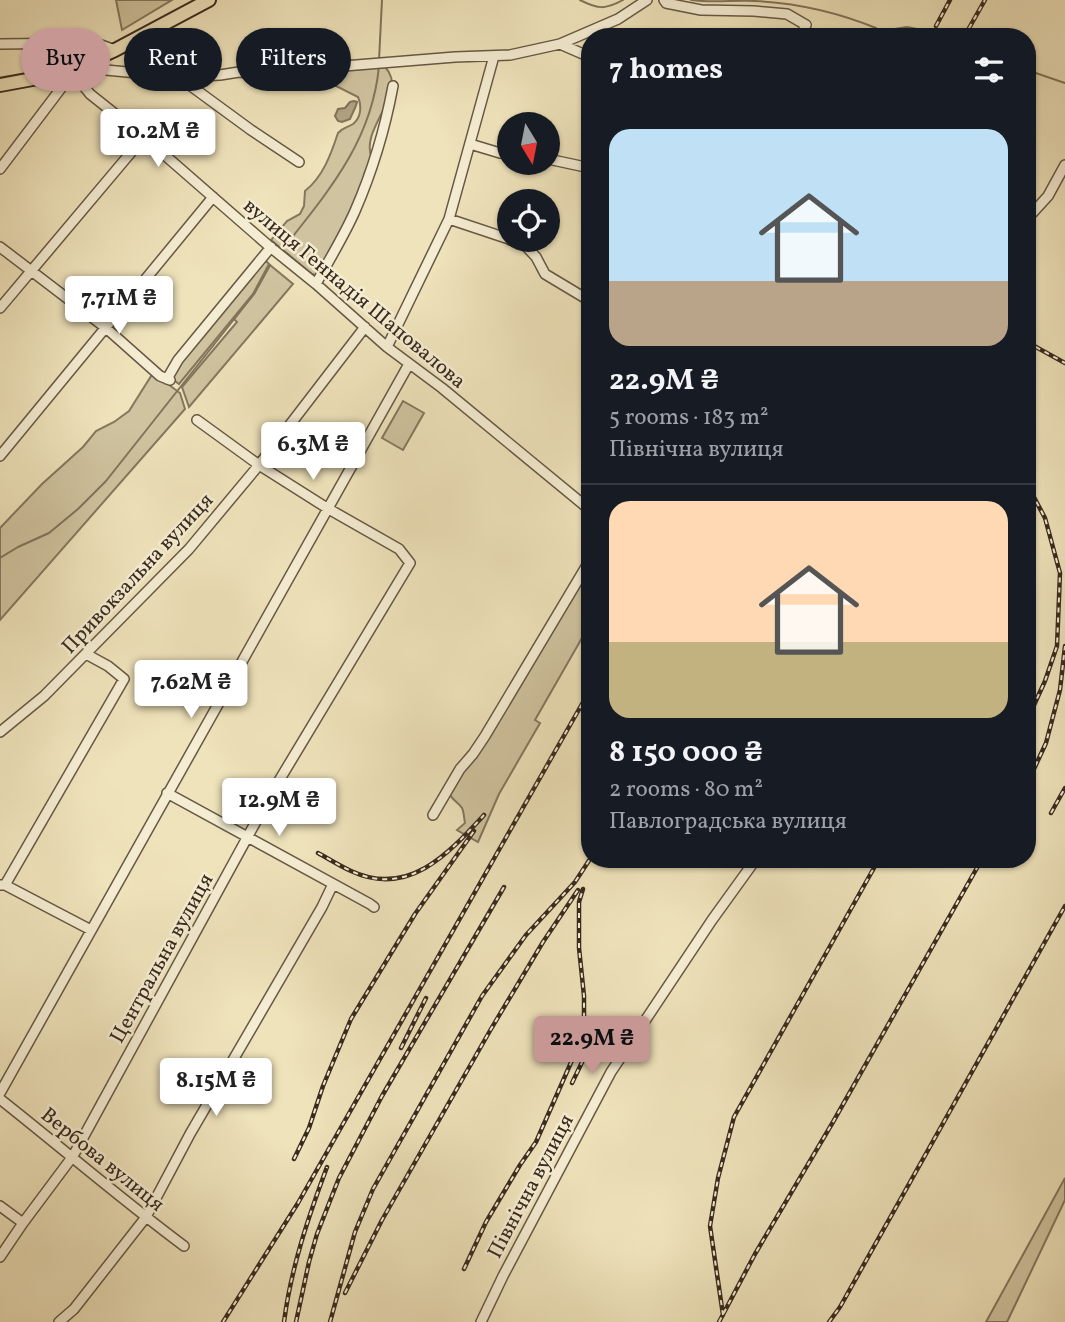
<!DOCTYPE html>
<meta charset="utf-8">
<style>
:root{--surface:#171b24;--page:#242831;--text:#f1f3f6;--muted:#9ea1a6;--line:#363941;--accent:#c59692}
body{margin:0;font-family:Vollkorn,serif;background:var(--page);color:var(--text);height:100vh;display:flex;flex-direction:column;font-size:26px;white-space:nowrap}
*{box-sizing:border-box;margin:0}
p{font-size:23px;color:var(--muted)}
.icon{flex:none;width:38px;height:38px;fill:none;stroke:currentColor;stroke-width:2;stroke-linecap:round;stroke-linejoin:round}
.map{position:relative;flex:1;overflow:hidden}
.details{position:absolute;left:581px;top:28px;width:455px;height:840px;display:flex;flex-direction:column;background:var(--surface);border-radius:28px;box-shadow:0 2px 5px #0004}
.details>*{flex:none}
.guide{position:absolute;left:21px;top:28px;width:455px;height:63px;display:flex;gap:14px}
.needle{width:46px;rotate:170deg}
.tools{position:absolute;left:497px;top:112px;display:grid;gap:14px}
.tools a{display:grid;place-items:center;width:63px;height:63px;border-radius:50%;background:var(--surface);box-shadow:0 2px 5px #0004;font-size:35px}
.price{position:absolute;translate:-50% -60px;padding:0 16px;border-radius:7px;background:#fff;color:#222;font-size:23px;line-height:46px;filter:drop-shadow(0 2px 4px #0008)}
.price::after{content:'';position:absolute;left:50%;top:42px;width:21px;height:16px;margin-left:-10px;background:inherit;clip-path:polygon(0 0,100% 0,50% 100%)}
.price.on{background:var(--accent);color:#111}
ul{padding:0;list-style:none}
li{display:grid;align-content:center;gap:14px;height:371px;padding:0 28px}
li+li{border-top:2px solid var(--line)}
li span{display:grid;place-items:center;height:217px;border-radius:21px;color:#555}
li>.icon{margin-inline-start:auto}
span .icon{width:126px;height:126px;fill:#fffc;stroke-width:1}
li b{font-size:30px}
h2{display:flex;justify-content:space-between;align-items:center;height:84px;padding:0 28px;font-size:30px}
.tag{padding:0 24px;border-radius:32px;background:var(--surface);box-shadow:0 2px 5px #0004;font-size:24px;line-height:63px}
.tag.on{background:var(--accent);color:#111}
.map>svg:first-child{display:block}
</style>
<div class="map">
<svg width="1065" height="1322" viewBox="0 0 1065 1322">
<rect width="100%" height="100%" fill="#efe3bb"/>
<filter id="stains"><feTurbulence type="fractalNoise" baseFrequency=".00286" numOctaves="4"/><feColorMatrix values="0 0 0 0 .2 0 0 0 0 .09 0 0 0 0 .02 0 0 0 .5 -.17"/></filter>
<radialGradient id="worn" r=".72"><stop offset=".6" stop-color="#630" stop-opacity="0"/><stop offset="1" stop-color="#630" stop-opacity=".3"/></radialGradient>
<path fill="#d0c4a0" stroke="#84775e" stroke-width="2" d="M116 0H172L122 30Z
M385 67C387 69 390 74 391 77 398 101 360 133 372 158L365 172 359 196 349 218 317 276 312 274 271 240 287 221 300 214 304 206 305 191C323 177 331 154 338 133 343 127 347 128 353 124 361 118 362 106 358 97L322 79 323 71Z
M265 260 269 264 253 294 179 384 170 377 178 363Z
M270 265 293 284 189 407 182 387 237 322 234 319 254 294Z
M153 373 180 393 185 409 0 620V528L42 484 83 447 96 431 114 422 129 411Z
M403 401 424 413 403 450 382 438Z
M590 574V624L535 720 540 723 499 794 478 842 457 830 465 823C464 818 464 812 462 808 458 802 452 800 449 793L577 587Z
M1065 1178V1200L1007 1322H986Z"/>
<path fill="#b1a485" stroke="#81735b" stroke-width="2" d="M354 101 357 102C356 107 352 114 350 119L342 122 338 121 335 116 338 109 345 108 350 102Z"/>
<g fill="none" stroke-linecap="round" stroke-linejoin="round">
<path stroke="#81735b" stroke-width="2" d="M580 0C598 9 605 10 623 0
M691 0C712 3 734 0 755 1 798 3 837 12 876 28
M883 31 907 27 922 30
M379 60 382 0
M1027 70 1065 83
M282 250C327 193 372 142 379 66
M0 558 18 547 49 533 78 509 106 481 254 294 270 265"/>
<g stroke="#665844" stroke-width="12">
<path id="minor" d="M664 0 666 3 701 10 754 11 787 14 806 25 800 37
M0 44 87 43 101 45 115 50
M560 44 590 57
M71 70 90 94 144 137 269 246 316 284 387 347 442 388 590 510
M76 70H106L179 77 220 75 239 72 284 76 307 69 455 57 510 55 560 44 618 19 647 0
M180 78 251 130 299 162
M470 144 500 153 509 154
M548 159 590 168
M0 169 65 83 71 70
M449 219 509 239
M1027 219 1048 196 1065 165
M510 240 523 243 536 257 545 274 590 301
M0 247 106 328 160 376 170 380
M316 284C329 260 344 236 355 211 372 172 385 129 393 86
M0 308 144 137
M387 347 449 219 494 56
M167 379 178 360 271 247
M0 456 213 197
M0 732 44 696 189 549 259 465 365 327
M167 793 370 904 374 907
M433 815 460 769 473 754 485 736 590 560
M0 885H5L91 930
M5 885 124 679 108 666 86 654
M0 1093 409 364
M0 1099C62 1148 121 1199 184 1246
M0 1206 23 1223
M0 1257 23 1223 73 1156 271 794 410 563 399 549 327 508 259 465 197 420
M59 1322 74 1309 146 1217 190 1134 322 907 333 884
M481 1322 503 1276 611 1072 712 920 756 859"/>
</g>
<g stroke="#382a1d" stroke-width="16">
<path id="major" d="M0 85 49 76 71 70 115 50 209 0"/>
</g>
<use href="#minor" stroke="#f5edd3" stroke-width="9"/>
<use href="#major" stroke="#efe3bb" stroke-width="12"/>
<g stroke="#382a1d" stroke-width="4.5">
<path id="rail" d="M936 26 950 0
M964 37 985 0
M1027 342 1065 363
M1027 484 1045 518 1060 573 1057 646 1045 681 1029 716
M1027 784 1046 743 1060 690 1065 646
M1051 813 1065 788
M318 853C329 859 340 866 351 871 409 898 449 853 484 815
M401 1048 426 998
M572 1083 586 1054
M294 1159 309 1128 323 1086 351 1019 415 914 474 831
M464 1269 486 1222 520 1165 536 1142 573 1058 584 1020V996L579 948V902L583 889
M345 1293 382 1220 491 1029 543 942 578 890
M723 1315 710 1226 718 1178 734 1117 879 859
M223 1322 298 1203 590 690
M284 1322C291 1268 308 1218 327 1167
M296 1322 309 1262 317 1234 339 1178 382 1096 504 887
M330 1322 355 1232 373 1189 482 996 526 935 575 882 590 859
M719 1322 755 1254 833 1122 982 859
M829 1322 840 1307 1065 906"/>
</g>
<use href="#rail" stroke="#f5edd3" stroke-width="2" stroke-dasharray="5" stroke-linecap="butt"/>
</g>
<g text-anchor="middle" stroke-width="5" stroke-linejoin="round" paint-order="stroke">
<g font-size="21" fill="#382a1d" stroke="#f5edd3">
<text transform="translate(355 293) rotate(40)" y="7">вулиця Геннадія Шаповалова</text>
<text transform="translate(137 573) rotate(-47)" y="7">Привокзальна вулиця</text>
<text transform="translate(161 958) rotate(-61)" y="7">Центральна вулиця</text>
<text transform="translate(103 1159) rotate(39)" y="7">Вербова вулиця</text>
<text transform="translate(530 1186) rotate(-62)" y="7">Північна вулиця</text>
</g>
</g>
<rect width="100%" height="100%" filter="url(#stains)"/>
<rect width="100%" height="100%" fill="url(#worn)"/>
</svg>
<div class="tools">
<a><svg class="needle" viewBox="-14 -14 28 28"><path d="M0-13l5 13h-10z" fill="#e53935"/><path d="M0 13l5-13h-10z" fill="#9ea1a6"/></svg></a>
<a><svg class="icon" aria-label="locate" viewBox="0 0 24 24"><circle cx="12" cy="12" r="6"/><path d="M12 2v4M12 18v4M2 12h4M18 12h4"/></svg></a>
</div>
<b class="price" style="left:158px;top:169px">10.2M ₴</b>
<b class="price" style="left:119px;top:336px">7.71M ₴</b>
<b class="price" style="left:313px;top:482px">6.3M ₴</b>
<b class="price" style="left:191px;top:720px">7.62M ₴</b>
<b class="price" style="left:279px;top:838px">12.9M ₴</b>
<b class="price on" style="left:592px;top:1076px">22.9M ₴</b>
<b class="price" style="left:216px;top:1118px">8.15M ₴</b>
<div class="guide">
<a class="tag on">Buy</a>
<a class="tag">Rent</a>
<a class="tag">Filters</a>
</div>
<section class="details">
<h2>7 homes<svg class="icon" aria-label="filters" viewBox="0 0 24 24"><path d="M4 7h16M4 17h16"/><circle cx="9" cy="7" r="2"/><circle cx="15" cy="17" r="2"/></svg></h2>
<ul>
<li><span style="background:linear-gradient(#bfe0f5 70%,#b9a48a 0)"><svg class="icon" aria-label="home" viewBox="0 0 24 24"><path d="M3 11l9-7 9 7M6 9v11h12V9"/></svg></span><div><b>22.9M ₴</b><p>5 rooms · 183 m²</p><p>Північна вулиця</p></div></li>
<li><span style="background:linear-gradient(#ffd9b3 65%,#c2b280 0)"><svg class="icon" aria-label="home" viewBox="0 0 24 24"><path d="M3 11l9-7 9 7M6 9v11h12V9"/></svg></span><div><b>8 150 000 ₴</b><p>2 rooms · 80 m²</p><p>Павлоградська вулиця</p></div></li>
</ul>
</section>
</div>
